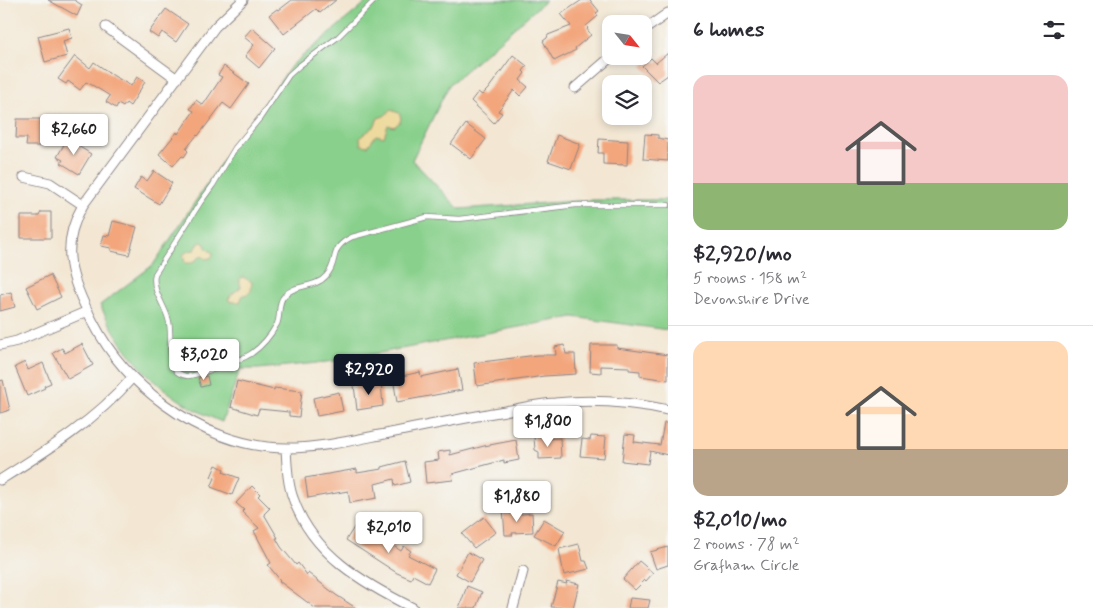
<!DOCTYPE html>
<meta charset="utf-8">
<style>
:root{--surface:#fff;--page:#f2f2f3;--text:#2b2b33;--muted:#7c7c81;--line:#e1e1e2;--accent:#111827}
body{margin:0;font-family:Mynerve,sans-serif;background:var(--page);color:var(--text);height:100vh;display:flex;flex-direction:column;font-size:19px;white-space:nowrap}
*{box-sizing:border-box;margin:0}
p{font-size:16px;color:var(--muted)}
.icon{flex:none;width:28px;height:28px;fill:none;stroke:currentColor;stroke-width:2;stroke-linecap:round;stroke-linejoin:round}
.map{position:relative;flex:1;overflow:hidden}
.drawer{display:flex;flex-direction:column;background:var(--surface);width:425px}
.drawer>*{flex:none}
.needle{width:32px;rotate:120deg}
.fabs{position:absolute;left:602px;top:15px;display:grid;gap:10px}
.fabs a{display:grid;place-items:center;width:50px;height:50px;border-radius:10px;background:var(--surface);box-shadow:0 2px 8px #0003;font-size:25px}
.price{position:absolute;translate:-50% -42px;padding:0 11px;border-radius:5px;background:#fff;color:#222;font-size:16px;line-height:32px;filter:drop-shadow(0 1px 2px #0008)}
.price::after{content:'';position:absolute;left:50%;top:30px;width:15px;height:11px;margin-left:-8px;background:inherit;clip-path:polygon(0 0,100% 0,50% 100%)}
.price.selected{background:var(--accent);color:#fff}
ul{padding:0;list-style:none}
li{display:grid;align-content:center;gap:10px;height:265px;padding:0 25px}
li+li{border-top:1px solid var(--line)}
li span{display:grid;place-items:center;height:155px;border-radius:15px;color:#555}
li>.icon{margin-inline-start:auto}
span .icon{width:90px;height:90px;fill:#fffc;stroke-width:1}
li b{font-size:21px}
h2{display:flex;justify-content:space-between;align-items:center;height:60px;padding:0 25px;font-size:21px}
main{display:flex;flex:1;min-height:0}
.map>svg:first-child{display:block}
</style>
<main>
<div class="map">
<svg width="668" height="608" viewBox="0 0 668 608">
<rect width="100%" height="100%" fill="#f6f6f2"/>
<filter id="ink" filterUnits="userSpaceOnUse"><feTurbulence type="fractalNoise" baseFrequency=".02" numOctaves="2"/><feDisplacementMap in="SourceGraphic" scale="10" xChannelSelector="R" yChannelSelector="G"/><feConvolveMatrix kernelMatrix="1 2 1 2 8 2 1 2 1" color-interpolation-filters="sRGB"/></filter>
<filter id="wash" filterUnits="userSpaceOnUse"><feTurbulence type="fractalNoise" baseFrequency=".0096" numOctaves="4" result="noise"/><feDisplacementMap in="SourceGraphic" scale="20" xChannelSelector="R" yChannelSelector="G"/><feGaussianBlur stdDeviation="1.12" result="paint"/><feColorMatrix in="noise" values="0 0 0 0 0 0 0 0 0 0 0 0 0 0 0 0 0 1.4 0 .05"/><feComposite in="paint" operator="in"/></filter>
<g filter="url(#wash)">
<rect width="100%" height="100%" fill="#f3e7d3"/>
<path fill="#88d08b" stroke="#557963" d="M369 0H546L449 85 412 160 459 209 591 200H668V330L573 317 336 361 258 369H240L222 422C164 399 127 361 100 305L153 265 223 160 292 65Z"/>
<path fill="#eeda9e" stroke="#887e6c" d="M391 110 399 113 401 118 400 122 394 127 388 125 384 137 376 135 368 146 361 145 360 138 364 134 374 127 378 118 384 116Z
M202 242 204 243 207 249 213 253 212 257 207 259 201 256 192 263H185L183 255 188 251 195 250 199 243Z
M243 277 252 282 251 291 248 294 243 295 240 302H232L228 300 231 295 241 287 239 280Z"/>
<g id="blocks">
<path fill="#f3a67b" d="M48 0H74L82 5 77 16Z
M292 0H336L320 13 316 9 284 34 269 15 277 9 279 10Z
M582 0H590L599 11 596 13 598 16 586 26 588 28 587 29 591 35 575 48 576 50 554 61 543 41 547 38 548 35 571 26 561 14Z
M166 9 188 24 176 42 162 32 158 38 149 32Z
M69 28 72 38 63 41 67 56 45 62 38 36Z
M252 28 275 48 259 68 245 56 254 45 244 37Z
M668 53V75L658 82 642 66 651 58 656 63Z
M513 55 527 66 523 71 525 73 520 80 528 87 520 96 514 90 498 111 502 113 494 123 471 101 478 92 482 95 488 89Z
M75 56 90 68 94 62 114 76 131 86 137 77 145 82 130 106 126 103 123 107 118 104 116 108 106 102 110 96 92 85 86 82 80 90 68 81 66 84 58 79Z
M224 66 249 84 231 109 223 103 198 136 197 135 186 149 188 151 184 157 182 156 173 166 159 154 177 132 178 134 194 111 190 109 196 100 203 105 222 77 218 75Z
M17 119H41V146H26L27 138H16Z
M466 124 486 139 471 159 451 144Z
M645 134 658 135V138L668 140V161L643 159Z
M557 135 580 144 571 169 548 161Z
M67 139 91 154 79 174 61 163 63 160 57 157Z
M599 139 628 141 627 165 603 164V153H598Z
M154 171 172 183 159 204 134 189 141 177 147 181Z
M41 212H51V238H21V216H39Z
M113 221 137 227 129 255 111 251V248L101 246 104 235 109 236Z
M50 275 61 297 37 309 26 287Z
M11 292 15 307 0 311V295Z
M82 344 93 365 68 379 53 353 62 348 65 353Z
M564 345 566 354H575L576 374 544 376 477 386 474 363 537 355H556L555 347Z
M591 345H617V348L668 355V380L640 376V371L629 370V367L601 366V373L590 372Z
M25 362 28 370 43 363 51 383 44 386 45 388 27 396 15 367Z
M458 369 462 390 397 402 393 378 420 372 421 377Z
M207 376 209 385 201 387 198 378Z
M3 380 10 410 0 413V381Z
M237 381 274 390V388L302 391 299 417 289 416V412L259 409 257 415 231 407Z
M381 382 383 406 357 410 354 385Z
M339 392 343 411 317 416 313 398Z
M664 423H668V455L650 451 648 464 622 461 625 434 635 435 634 442 660 445Z
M544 436V439L560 438 561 458 539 459V452L535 450 534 437Z
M591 436 606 437 604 458 580 456 582 439 590 440Z
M516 440 519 460 504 463V460L452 474 453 480 426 483 424 462 439 460 438 452 450 450V455L484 446Z
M405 461 410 482 395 486 394 479 375 484 377 498 350 503 348 491 308 498 305 478 357 469V473L382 469V467Z
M216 465 224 469 223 472 239 478 232 495 211 487 215 478 211 477Z
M252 486 260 494 258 496 270 508 264 514 278 538H276L281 547 296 565 298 563 307 575 308 573 336 595 356 608H315L279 581 280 580 268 565 271 563 254 531 259 528 242 512 244 510 236 503Z
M512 508 513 515 532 513 533 532 512 533 513 535H505L503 509Z
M484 517 496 532 474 548 462 534Z
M544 519 565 531 556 546 534 535Z
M358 521 381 535 380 537 401 551 404 546 411 551 408 555 435 569 428 583 413 575 411 579 397 573 346 540Z
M579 544 583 561H586L589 569 564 575 559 549Z
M668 547V565L656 569 650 552Z
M468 552 482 560 470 582 456 574Z
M639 561 653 573 646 581 645 580 635 590 623 579Z
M566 581 579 584 573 608 551 607 558 582 567 584Z
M467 586 482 592 476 608H459Z
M630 598 650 600 648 608H628Z"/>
</g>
</g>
<g filter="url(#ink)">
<use href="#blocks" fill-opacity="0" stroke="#8a8487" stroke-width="1"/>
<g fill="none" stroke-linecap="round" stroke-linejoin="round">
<g stroke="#8a8487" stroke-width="6">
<path id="lane" d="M375 0 338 37 299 66 289 75 260 118 235 148 213 185 200 203 155 274C151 291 166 306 169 322 172 338 167 358 177 372 180 374 184 376 188 376 196 376 245 359 252 353 262 346 271 335 277 324 281 315 277 303 285 295 295 284 316 288 326 276 340 261 327 249 352 237L427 217 459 219 576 205H668"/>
</g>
<g stroke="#8a8487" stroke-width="11">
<path id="street" d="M243 0 215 27 83 205C58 248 72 281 93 322 111 357 133 381 164 404 199 430 242 448 287 448 318 448 350 441 380 435 420 427 459 419 499 412 518 409 536 404 555 403 593 399 631 402 668 410
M106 27 177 79
M644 30 668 13
M575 88 612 56
M24 177 50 183 83 205
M0 345 17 341 88 311
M286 448C287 464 287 482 293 498 312 554 363 583 413 608
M0 480C48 450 95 421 132 378
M513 608 523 571"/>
</g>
<use href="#lane" stroke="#fff" stroke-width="4.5"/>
<use href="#street" stroke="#fff" stroke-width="9"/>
</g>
</g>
</svg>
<div class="fabs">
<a><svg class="needle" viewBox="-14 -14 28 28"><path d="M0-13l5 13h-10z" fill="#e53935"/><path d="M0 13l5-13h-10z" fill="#7c7c81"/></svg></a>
<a><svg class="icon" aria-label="layers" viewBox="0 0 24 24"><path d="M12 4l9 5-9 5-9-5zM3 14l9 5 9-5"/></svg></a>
</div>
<b class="price" style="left:74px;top:156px">$2,660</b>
<b class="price" style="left:204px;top:381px">$3,020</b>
<b class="price selected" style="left:369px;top:396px">$2,920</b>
<b class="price" style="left:548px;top:448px">$1,800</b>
<b class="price" style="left:517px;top:523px">$1,880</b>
<b class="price" style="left:389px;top:554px">$2,010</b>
</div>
<section class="drawer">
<h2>6 homes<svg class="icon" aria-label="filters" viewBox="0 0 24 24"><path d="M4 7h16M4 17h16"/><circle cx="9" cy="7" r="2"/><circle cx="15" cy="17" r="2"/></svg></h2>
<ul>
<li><span style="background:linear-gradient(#f6c9c9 70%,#8fb573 0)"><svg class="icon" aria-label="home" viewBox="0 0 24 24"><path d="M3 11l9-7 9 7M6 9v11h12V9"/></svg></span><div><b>$2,920/mo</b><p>5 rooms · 158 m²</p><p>Devonshire Drive</p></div></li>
<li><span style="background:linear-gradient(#ffd9b3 70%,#b9a48a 0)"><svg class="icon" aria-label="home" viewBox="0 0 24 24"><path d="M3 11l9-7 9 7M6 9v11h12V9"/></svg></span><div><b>$2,010/mo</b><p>2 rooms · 78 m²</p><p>Grafham Circle</p></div></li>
</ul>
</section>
</main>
